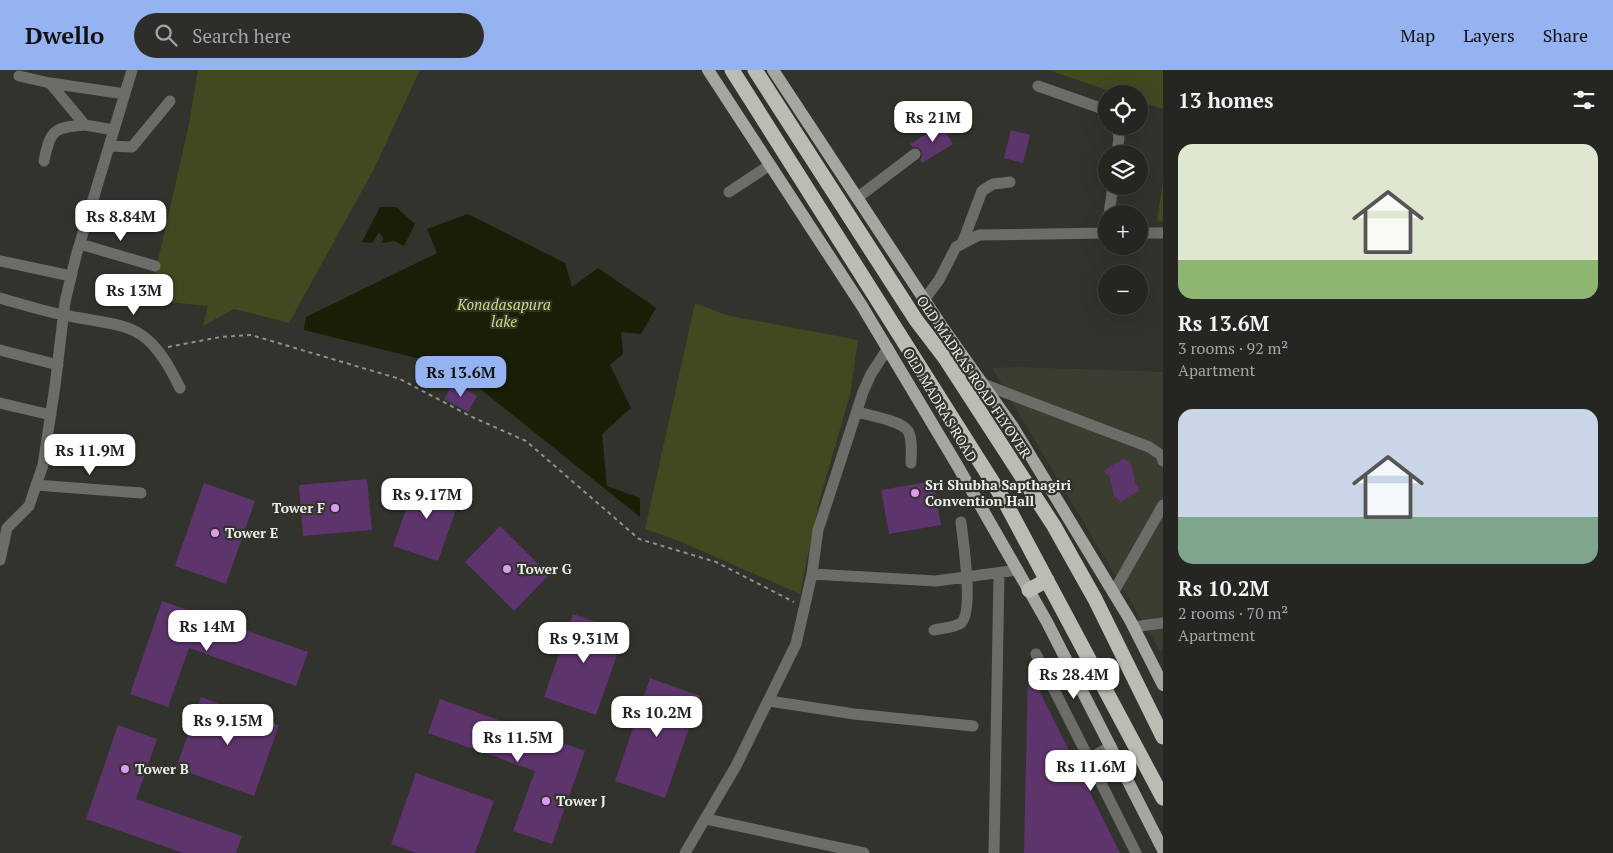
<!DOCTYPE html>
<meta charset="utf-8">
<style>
:root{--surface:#252621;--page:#2d2e2a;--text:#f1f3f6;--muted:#a3a5a5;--line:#42433f;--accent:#95b2f1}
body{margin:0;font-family:"PT Serif",serif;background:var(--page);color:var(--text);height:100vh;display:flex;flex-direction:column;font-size:19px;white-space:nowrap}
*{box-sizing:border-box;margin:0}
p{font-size:16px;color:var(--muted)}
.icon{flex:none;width:28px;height:28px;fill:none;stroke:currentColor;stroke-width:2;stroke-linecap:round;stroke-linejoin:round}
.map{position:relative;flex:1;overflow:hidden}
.panel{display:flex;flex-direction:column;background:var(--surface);width:450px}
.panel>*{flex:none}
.fabs{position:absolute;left:1098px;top:15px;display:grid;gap:10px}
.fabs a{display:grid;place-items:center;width:50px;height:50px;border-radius:50%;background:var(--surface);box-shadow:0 5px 20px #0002,0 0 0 1px var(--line);font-size:25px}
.price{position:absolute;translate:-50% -42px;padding:0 11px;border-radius:10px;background:#fff;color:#222;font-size:16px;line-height:32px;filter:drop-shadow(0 1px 2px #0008)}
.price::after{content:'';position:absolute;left:50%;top:30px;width:15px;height:11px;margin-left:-8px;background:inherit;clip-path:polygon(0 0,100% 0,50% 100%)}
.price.selected{background:var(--accent);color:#111}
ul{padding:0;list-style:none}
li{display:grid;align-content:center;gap:10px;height:265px;padding:0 15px}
li span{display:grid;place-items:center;height:155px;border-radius:15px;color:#555}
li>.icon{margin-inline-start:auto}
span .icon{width:90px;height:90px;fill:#fffc;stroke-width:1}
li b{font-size:21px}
h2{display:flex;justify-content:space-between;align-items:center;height:60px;padding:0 15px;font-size:21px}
header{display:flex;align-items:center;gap:30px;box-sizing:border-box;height:70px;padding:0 25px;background:var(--accent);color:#111}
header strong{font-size:24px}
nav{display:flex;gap:28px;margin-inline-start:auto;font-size:18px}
.search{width:350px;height:45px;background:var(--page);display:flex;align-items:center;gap:12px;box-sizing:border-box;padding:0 18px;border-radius:28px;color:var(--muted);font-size:19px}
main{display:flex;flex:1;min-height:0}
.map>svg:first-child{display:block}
</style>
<header>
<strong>Dwello</strong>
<div class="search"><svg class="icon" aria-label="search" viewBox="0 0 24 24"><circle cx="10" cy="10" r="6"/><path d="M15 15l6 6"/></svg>Search here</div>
<nav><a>Map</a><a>Layers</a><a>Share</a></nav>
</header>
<main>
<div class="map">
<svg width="1163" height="783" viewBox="0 0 1163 783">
<rect width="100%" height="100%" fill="#31332c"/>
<path fill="#3a3d30" d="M1019 297 1163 302V580L1160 581 992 298Z"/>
<path fill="#404920" d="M198 0H420L374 99 289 253 234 239 203 256 208 236 149 230 189 54Z
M1049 0H1163V39L1139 31V24H1118Z
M1163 110V152L1157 151Z
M695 233 726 245 858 270 850 325 819 432 800 524 679 471 645 459Z"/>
<path fill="#191e06" d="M380 137H396L415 154 404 176 394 171 382 173 383 168 379 162 372 173 362 172Z
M468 144 565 193 572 217 598 198 656 238 641 264 621 262 623 284 610 295 631 338 602 364 607 416 640 428V447L453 297 304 260 306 247 437 183 427 159Z"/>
<path fill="#5e346c" d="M941 55 953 74 922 93 920 90 922 86 921 80 917 77H912L910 74Z
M1011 60 1030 65 1023 93 1004 88Z
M453 313 477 326 468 342 444 329Z
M1124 388 1132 396 1135 412 1140 420 1121 432 1114 426 1110 407 1103 401Z
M367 409 372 460 303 466 299 415Z
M417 409 461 425 438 491 393 476Z
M933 411 941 455 889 464 881 420Z
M204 413 255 431 226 514 175 496Z
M500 456 549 505 514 541 465 492Z
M162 531 308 582 296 616 189 578 168 637 130 624Z
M573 544 625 562 596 645 544 627Z
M1028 598 1120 783H1024Z
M650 608 700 626 665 728 615 711Z
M201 627 279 655 254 726 176 698Z
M440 629 585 681 552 774 513 761 535 701 428 663Z
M118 655 157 669 136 729 242 766 236 783H183L86 749Z
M416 703 494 731 475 783H416L391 774Z"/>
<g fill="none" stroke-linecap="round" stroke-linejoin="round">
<path stroke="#90918b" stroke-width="2" stroke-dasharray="4 4" stroke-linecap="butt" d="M168 277 221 267 251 265 400 309 470 346 526 371 639 469 716 492 794 532"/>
<path stroke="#6c6d69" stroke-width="11" d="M19 6 50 13 125 24
M50 13 85 55 114 60
M1038 16 1106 40
M109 76 132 77 170 31
M1117 84 1119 68 1117 56
M44 91C50 60 54 57 85 55
M729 122 770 95
M857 128 915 84
M1109 144 1113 116
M1139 163H1163
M80 174 155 196
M962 174 982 121 993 114 1010 112
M0 191 71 206
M0 228C21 234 42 241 64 245 130 258 147 250 180 318
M924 230 939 210 956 177 979 165 1106 163
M0 280 58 295
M983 314 1149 377 1161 385 1163 391
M0 333 51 345
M857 342C869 345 902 351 908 361 913 370 911 383 911 393
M36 415 141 423
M0 490 7 458 29 436 43 395 55 316 65 232 76 186 132 0
M812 504 936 511 1018 500
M1113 523 1163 435
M1133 557 1163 553
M934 560C942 558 954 558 961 553 974 542 963 470 961 452
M1036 584 1089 689
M769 631 854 644 973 656
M1111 676 1089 689 1136 783
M706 749 864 783
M685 783 736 696 796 574 812 504 818 460 863 322 871 304 888 278
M994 783 999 503"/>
<path stroke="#a4a79f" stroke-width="12" d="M708 0 862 236 957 395 1047 552 1163 780
M773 0 943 258 1013 357 1130 550 1163 615"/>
<path stroke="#bbbdb4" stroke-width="15" d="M732 0 1004 430 1163 728
M755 0 916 250 945 288 1054 456 1095 529 1163 667
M1029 520 1047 510"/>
</g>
<g fill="#dd99f4" stroke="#31332c" stroke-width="2">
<circle cx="915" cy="423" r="5"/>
<circle cx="335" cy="438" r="5"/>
<circle cx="215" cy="463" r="5"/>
<circle cx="507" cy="499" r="5"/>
<circle cx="125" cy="699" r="5"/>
<circle cx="546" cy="731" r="5"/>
</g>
<g text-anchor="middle" stroke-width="4.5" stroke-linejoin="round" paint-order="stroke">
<g font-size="14" fill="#edeee9" stroke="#31332c">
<text transform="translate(974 307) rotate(56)" y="5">OLD MADRAS ROAD FLYOVER</text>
<text transform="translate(940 335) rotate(59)" y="5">OLD MADRAS ROAD</text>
</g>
<g font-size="14" font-weight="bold" fill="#edeee9" stroke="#31332c" text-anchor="start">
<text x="925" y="420">Sri Shubha Sapthagiri<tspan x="925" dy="16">Convention Hall</tspan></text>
<text x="325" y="443" text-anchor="end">Tower F</text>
<text x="225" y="468">Tower E</text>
<text x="517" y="504">Tower G</text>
<text x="135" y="704">Tower B</text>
<text x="556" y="736">Tower J</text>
</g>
<g font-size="15" font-style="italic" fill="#c7df76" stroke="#31332c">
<text x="504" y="240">Konadasapura<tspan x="504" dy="17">lake</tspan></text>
</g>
</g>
</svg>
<div class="fabs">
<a><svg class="icon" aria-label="locate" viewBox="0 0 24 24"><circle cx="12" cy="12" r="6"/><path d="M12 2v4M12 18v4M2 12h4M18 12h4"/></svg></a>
<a><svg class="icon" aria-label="layers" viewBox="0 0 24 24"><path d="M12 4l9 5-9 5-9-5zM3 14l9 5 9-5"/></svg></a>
<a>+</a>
<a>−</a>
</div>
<b class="price" style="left:933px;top:73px">Rs 21M</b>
<b class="price" style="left:121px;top:172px">Rs 8.84M</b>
<b class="price" style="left:134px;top:246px">Rs 13M</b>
<b class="price selected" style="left:461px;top:328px">Rs 13.6M</b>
<b class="price" style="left:90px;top:406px">Rs 11.9M</b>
<b class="price" style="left:427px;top:450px">Rs 9.17M</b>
<b class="price" style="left:207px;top:582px">Rs 14M</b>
<b class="price" style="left:584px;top:594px">Rs 9.31M</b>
<b class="price" style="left:1074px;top:630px">Rs 28.4M</b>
<b class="price" style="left:657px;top:668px">Rs 10.2M</b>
<b class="price" style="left:228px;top:676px">Rs 9.15M</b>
<b class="price" style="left:518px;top:693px">Rs 11.5M</b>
<b class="price" style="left:1091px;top:722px">Rs 11.6M</b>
</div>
<section class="panel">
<h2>13 homes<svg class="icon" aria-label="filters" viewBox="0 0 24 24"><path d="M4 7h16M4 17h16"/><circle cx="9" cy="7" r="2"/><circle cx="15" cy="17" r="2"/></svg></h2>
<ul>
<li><span style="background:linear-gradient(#dfe7d0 75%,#8fb573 0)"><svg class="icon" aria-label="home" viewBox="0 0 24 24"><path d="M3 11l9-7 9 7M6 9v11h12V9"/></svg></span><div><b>Rs 13.6M</b><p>3 rooms · 92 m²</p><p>Apartment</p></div></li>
<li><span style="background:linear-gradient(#c9d6e8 70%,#7fa58c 0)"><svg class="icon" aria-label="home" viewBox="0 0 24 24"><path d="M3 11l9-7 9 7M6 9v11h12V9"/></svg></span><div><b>Rs 10.2M</b><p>2 rooms · 70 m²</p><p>Apartment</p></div></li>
</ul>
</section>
</main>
